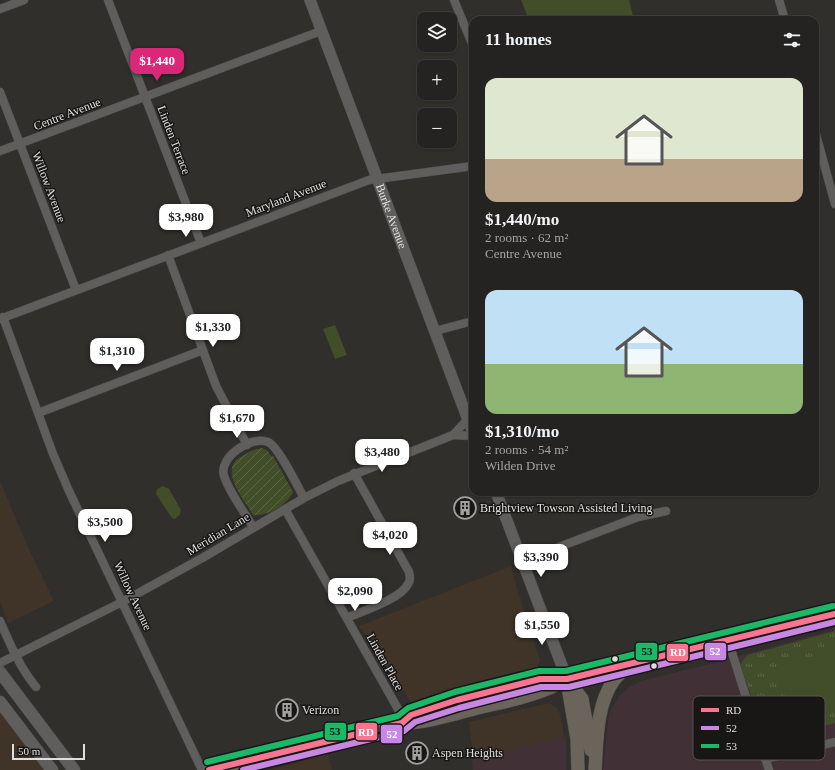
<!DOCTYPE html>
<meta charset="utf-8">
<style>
:root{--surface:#252321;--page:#2d2b2a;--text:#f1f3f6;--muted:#a3a4a5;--line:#42403f;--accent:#db2777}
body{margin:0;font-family:"Times New Roman",serif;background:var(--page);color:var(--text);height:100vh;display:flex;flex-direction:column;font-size:15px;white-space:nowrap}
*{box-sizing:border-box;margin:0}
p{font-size:13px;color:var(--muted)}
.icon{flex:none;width:22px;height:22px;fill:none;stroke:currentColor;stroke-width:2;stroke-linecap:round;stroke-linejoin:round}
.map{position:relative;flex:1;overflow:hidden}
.drawer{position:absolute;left:469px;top:16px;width:350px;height:480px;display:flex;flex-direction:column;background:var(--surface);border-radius:12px;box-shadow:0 1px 3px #0004,0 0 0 1px var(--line)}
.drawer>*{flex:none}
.buttons{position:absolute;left:417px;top:12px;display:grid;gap:8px}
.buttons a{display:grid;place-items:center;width:40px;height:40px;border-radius:8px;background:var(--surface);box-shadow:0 1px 3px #0004,0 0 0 1px var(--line);font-size:20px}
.scale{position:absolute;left:12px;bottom:10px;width:73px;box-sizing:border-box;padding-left:4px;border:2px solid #e0dfdc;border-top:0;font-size:11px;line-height:14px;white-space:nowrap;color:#e0dfdc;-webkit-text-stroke:3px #181716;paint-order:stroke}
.price{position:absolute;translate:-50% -34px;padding:0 9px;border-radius:8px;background:#fff;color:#222;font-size:13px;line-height:26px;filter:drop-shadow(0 1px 2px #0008)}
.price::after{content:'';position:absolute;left:50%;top:24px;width:12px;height:9px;margin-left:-6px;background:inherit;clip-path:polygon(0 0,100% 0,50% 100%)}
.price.selected{background:var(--accent);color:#fff}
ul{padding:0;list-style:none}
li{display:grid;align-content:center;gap:8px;height:212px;padding:0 16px}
li span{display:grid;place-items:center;height:124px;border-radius:12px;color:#555}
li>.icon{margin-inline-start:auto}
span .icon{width:72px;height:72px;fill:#fffc;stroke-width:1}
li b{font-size:17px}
h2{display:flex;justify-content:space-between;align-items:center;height:48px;padding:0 16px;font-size:17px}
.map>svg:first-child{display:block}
</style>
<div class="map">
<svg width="835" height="770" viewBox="0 0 835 770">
<defs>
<pattern id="grass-tufts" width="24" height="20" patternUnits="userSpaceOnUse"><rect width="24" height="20" fill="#414e29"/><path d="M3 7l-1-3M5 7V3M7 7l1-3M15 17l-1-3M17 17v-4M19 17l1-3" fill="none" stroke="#5c6747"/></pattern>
<pattern id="garden-furrows" width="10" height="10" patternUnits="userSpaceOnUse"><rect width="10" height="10" fill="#414e29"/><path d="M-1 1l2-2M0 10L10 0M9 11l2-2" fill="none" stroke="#5c6747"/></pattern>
</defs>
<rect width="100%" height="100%" fill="#312f2c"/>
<path fill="#403327" d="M0 481 27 545 54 601 8 623 0 601Z
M511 566 519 595 540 661 536 669 411 702 359 626Z
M549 703 557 708 560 714 565 740 474 761 469 722Z
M0 712 45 770H0Z
M328 754 332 770H270Z"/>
<path fill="#413136" d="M833 626H835V770H603L609 713 619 696 629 687 641 681 714 663 833 630Z
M566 737V770H473L472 760Z"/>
<path fill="url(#grass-tufts)" d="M835 631V723L792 733C788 738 781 740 778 746L779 750C769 750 768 746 765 738L771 734 766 718 757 713 740 664 742 663 743 660 748 655Z"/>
<path fill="#414e29" d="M521 0H629L634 20H529Z
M335 325 347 355 335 359 323 329Z
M163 486 169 489 181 510 180 514 175 519 172 518 156 494 157 489Z
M835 651V712L792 723 777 666Z"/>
<path fill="url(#garden-furrows)" d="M262 448 267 450 271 456H273L293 492C288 504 267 517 253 515 244 499 217 469 242 456 249 452 254 449 262 448Z"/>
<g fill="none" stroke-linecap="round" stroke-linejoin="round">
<g stroke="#4d4c49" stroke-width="9">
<path id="minor" d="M108 0 201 243
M454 0 473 46
M779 0 785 20
M0 9 24 0
M0 92 76 290
M815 131 835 204
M0 151 321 31
M168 255 216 386 247 445
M3 317 53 454 69 491 202 770
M0 319 369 180 473 166
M435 331 473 321
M38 413 203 350
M453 435 468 419
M285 509 398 709 402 723
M253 527C244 511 230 494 224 476 218 457 252 435 268 442 278 446 298 487 304 498
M522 561 638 517 666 511
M347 618C362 611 401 599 408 584 411 580 410 576 409 572L354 473
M0 621C10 644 20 668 36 687
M728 640 769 770
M0 663 122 602 204 557 304 498 338 481 453 435 473 436
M765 759 835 742"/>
</g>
<g stroke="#4d4c49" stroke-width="12">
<g id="tertiary">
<path id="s1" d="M310 0 473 433"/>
<path d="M496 492 567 679"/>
</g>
</g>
<g stroke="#4d4c49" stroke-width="13">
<path id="secondary" d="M0 672 74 770
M0 702 52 770"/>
</g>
<g stroke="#4d4c49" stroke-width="14">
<path id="primary" d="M567 679 582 699 591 750
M567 681 577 739 578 770
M402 723 411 715 457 700 540 679H567L835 614
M209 770 402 723C426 723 450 715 474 709 506 701 539 696 567 679
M595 770C597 741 596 705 614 680 618 675 624 670 629 665"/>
</g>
<use href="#minor" stroke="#5f5e5c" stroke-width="8"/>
<use href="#tertiary" stroke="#5f5e5c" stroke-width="11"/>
<use href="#secondary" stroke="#5f5e5c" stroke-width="12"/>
<use href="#primary" stroke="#6a645b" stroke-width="13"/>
<g stroke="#181716" stroke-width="9">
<path id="bus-1" d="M209 770 402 723 411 715 457 700 540 679H567L835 614"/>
</g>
<g stroke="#181716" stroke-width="9">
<path id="bus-2" d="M243 770 404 731 415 722 459 708 541 687H569L835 622"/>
</g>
<g stroke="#181716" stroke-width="9">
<path id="bus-3" d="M207 762 398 716 408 708 455 692 539 671H566L833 606"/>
</g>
<use href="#bus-1" stroke="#f87591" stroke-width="6"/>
<use href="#bus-2" stroke="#c787e3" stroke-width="6"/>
<use href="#bus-3" stroke="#1ab867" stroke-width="6"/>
</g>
<defs>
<g id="building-ring" transform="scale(1.15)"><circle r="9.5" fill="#181716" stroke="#a3a19e" stroke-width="1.5"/><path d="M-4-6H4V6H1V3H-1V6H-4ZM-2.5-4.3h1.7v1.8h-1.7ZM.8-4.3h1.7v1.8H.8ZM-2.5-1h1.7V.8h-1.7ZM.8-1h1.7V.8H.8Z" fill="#a3a19e"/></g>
</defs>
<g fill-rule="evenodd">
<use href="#building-ring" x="465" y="508"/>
<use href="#building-ring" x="287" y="710"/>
<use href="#building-ring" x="417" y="753"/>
</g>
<g fill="#e0dfdc" stroke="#181716" stroke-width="1.5">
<circle cx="615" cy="659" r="3.5"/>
<circle cx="654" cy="666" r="3.5"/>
</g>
<g text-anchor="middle" stroke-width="3" stroke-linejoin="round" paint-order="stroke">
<g font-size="12" fill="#e0dfdc" stroke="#181716">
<text transform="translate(67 114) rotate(-21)" y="4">Centre Avenue</text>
<text transform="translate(174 140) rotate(69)" y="4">Linden Terrace</text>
<text transform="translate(49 187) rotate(69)" y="4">Willow Avenue</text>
<text transform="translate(286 198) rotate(-21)" y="4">Maryland Avenue</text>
<text dy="4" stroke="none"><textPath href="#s1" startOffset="231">Burke Avenue</textPath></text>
<text transform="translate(218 534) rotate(-31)" y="4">Meridian Lane</text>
<text transform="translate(133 596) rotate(65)" y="4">Willow Avenue</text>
<text transform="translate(385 662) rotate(61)" y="4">Linden Place</text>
</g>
<g font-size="12" fill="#e0dfdc" stroke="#181716" text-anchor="start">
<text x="480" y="512">Brightview Towson Assisted Living</text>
<text x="302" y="714">Verizon</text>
<text x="432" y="757">Aspen Heights</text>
</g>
</g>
<rect x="693" y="696" width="132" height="64" rx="6" fill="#181716" stroke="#545351" stroke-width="1"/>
<rect x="701" y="708" width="18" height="4" fill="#f87591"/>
<rect x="701" y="726" width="18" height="4" fill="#c787e3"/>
<rect x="701" y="744" width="18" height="4" fill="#1ab867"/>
<g font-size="11" fill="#e0dfdc">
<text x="726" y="714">RD</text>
<text x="726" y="732">52</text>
<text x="726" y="750">53</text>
</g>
<g stroke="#181716" stroke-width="1.5">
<rect x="704" y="642" width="23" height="19" rx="4" fill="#c787e3"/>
<rect x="635" y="642" width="23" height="19" rx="4" fill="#1ab867"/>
<rect x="666" y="643" width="23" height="19" rx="4" fill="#f87591"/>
<rect x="324" y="722" width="23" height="19" rx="4" fill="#1ab867"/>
<rect x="355" y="722" width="23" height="19" rx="4" fill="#f87591"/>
<rect x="380" y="724" width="23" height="20" rx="4" fill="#c787e3"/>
</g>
<g font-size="11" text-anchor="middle" font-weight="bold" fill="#fff">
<text x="715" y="655">52</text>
<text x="678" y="656">RD</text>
<text x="366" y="736">RD</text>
<text x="392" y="738">52</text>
</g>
<g font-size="11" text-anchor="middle" font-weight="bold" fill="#111">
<text x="647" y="655">53</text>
<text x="335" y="735">53</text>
</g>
</svg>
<div class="buttons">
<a><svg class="icon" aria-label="layers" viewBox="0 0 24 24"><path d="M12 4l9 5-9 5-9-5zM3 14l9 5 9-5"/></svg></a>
<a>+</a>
<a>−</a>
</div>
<div class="scale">50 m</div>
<b class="price selected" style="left:157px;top:82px">$1,440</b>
<b class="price" style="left:186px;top:238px">$3,980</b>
<b class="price" style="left:213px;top:348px">$1,330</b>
<b class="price" style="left:117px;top:372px">$1,310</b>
<b class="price" style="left:237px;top:439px">$1,670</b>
<b class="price" style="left:382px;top:473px">$3,480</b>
<b class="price" style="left:105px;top:543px">$3,500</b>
<b class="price" style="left:390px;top:556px">$4,020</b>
<b class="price" style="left:541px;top:578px">$3,390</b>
<b class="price" style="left:355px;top:612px">$2,090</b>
<b class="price" style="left:542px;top:646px">$1,550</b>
<section class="drawer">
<h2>11 homes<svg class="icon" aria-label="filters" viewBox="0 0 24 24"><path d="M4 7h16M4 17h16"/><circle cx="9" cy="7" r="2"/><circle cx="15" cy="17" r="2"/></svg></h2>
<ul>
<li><span style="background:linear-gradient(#dfe7d0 65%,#b9a48a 0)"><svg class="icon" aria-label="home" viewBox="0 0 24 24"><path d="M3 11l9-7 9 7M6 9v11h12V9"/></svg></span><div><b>$1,440/mo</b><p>2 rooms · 62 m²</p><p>Centre Avenue</p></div></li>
<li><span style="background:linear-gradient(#bfe0f5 60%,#8fb573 0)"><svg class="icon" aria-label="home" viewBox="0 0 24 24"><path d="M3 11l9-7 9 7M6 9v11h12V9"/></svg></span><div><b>$1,310/mo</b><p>2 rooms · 54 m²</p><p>Wilden Drive</p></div></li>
</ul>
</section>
</div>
